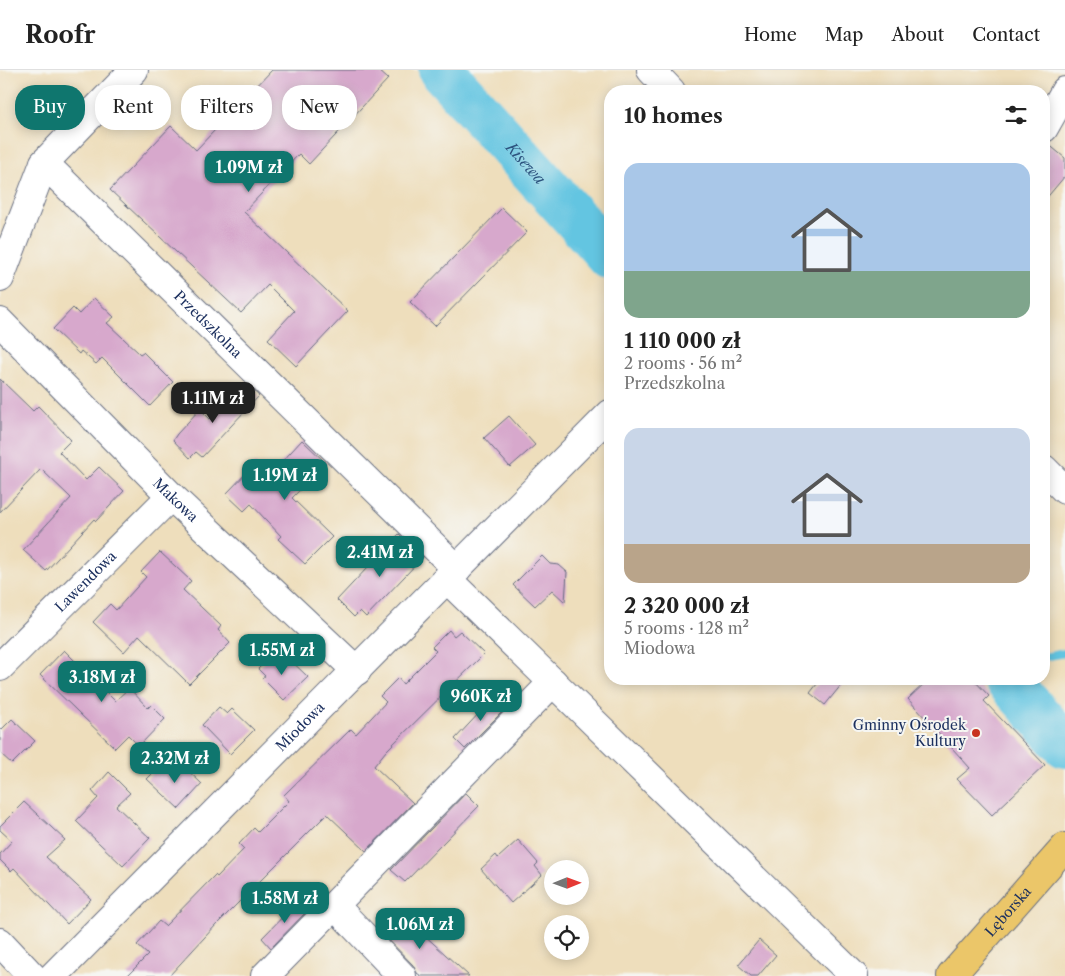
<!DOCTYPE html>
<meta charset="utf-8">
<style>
:root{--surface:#fff;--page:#f2f2f2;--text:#222;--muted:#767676;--line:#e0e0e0;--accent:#0f766e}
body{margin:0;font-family:"Libre Caslon Text",serif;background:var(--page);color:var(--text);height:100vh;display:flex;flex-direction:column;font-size:19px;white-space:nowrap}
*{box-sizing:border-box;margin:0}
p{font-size:16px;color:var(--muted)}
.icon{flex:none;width:28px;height:28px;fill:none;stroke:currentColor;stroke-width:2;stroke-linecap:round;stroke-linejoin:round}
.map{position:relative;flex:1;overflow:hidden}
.drawer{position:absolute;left:604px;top:15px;width:446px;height:600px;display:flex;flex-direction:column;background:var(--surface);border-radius:20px;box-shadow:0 2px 12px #0003}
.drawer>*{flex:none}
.hud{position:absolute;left:15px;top:15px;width:475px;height:45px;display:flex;gap:10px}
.needle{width:32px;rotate:89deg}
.tools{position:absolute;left:544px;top:790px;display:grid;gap:10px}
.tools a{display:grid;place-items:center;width:45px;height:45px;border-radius:50%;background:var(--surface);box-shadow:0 2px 12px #0003;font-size:25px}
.price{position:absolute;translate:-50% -42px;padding:0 11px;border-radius:10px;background:var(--accent);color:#fff;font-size:16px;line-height:32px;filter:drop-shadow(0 1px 2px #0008)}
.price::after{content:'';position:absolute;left:50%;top:30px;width:15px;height:11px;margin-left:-8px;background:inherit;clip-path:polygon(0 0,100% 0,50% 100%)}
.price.on{background:#222;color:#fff}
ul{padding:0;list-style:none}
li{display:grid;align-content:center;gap:10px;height:265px;padding:0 20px}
li span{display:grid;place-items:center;height:155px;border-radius:15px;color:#555}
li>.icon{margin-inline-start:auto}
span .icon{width:90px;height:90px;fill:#fffc;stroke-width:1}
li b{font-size:21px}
h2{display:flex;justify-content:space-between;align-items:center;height:60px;padding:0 20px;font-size:21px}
.pill{padding:0 18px;border-radius:20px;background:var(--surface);box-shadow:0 2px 12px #0003;font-size:18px;line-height:45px}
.pill.on{background:var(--accent);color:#fff}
header{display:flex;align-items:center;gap:30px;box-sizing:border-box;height:70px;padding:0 25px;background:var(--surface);border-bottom:1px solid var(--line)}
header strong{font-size:24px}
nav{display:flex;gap:28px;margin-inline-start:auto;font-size:18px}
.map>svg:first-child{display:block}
</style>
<header>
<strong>Roofr</strong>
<nav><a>Home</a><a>Map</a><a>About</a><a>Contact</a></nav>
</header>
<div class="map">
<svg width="1065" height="906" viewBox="0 0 1065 906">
<rect width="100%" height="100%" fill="#f6f6f2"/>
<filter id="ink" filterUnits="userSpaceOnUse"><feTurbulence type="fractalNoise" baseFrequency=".02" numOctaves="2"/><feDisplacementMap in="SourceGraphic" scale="10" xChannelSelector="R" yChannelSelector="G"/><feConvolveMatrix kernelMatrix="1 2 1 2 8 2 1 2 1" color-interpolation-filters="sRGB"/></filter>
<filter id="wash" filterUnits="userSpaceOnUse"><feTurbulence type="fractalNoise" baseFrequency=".0096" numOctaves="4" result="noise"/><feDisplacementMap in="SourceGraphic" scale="20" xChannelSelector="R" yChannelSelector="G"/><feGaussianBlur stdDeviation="1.12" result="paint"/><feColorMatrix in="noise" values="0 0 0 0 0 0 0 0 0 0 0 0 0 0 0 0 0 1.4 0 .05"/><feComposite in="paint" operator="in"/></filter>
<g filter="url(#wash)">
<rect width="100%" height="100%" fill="#eedebc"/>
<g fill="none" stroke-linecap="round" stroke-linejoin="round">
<path stroke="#63c5e1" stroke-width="8" d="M1044 587 1065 583"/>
<g stroke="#63c5e1" stroke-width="46">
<path id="s1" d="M441 0 610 187"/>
<path d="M1006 609 1065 675"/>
</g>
</g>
<g id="blocks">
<path fill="#d7a8cc" d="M272 0H378L388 9 309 94 299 84 244 142 348 241 296 296 268 269 294 241 268 215 241 243 110 120 171 56 196 80Z
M1047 73 1065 88V106L1044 131V74Z
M502 138 527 162 435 256 410 232Z
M94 228 114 247 107 253 140 284 143 282 173 312 150 336 102 288 96 294 81 281 79 284 53 259 73 238 79 244Z
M0 309 33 341 38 336 71 370 59 382 86 410 99 397 124 421 96 451 94 449 46 501 23 480 71 428 41 399 0 442Z
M246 314 259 326 202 387 196 382 190 388 173 370 177 364 200 339 210 349Z
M509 346 535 375 510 397 484 368Z
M302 370 326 393 292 428 332 467 305 494 278 469 281 466 251 434 244 441 226 424 255 394 268 407Z
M399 464 423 487 366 547 360 541 354 547 337 530Z
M160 482 191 511 183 520 221 556 218 560 230 573 189 614 139 565 124 582 93 552 110 534 116 540 146 507 141 502Z
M542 486 550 494 559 495 567 502 565 532 552 520 535 536 513 515Z
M449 560 454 566 460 561 484 584 386 681 374 696 413 733 366 781 327 744 216 855 169 906H127L148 885 137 875 159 851 165 856 215 805 217 807 244 779 239 774 254 758 258 762 289 731 284 725 351 659 356 664 386 632 380 626 398 608 403 614 436 581 432 577Z
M64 580 115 631 129 618 148 638 151 635 165 649 139 676 128 665 115 678 40 605Z
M272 585 279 591 285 585 308 607 284 630 262 608 265 606 258 599Z
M821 609H846L825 635 810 623Z
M929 609H973L989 626 984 631 1045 695 992 745 957 709 970 698 908 629Z
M496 625 507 637 465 679 455 669Z
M219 637 227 644 232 639 254 660 230 684 202 655Z
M12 649 35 671 12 694 0 683V661Z
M179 692 202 714 179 739 147 709 162 694 170 701Z
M109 702 130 723 116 736 150 768 123 796 76 751 98 728 92 721Z
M466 723 479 736 405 812 391 800Z
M24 732 65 770 46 787 91 829 67 854 14 798 11 801 0 790V784L12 771 0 760V756Z
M518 770 538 793 535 796 542 805 511 833 481 799 496 785 498 788Z
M299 830 309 839 271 878 262 868Z
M399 842 469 906H421L417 903 413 895 381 862Z
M759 870 776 885 758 906H751L738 895Z"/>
</g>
</g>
<g filter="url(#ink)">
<use href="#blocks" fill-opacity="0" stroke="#656c7f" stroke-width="1"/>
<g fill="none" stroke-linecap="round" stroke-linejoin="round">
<g stroke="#656c7f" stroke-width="30">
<g id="minor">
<path d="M651 0 671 21"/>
<path d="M1044 58 1065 21"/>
<path id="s2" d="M44 93 457 499"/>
<path d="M0 208 44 93 134 0"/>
<path id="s3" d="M0 252 171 426 357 601"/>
<path d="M1044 399 1065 420"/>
<path d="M447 509 854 906"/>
<path id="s4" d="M0 597 171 426"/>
<path d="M335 836 402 906"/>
<path d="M0 872 32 906"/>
<path id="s5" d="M53 906 610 344"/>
<path d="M265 906 553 612"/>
</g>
</g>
<g stroke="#656c7f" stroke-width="30">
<g id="major">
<path id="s6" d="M951 906 1065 777"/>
</g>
</g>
<use href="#minor" stroke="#fff" stroke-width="28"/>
<use href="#major" stroke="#ebc669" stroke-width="28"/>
</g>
</g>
<circle fill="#c8321e" stroke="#f6f6f2" stroke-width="2" cx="976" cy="663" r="5"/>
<g text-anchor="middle" stroke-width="4" stroke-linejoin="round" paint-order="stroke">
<g font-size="14" fill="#1b2f5e" stroke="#f6f6f2">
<text dy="5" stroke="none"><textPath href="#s2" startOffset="230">Przedszkolna</textPath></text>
<text dy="5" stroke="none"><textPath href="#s3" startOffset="250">Makowa</textPath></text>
<text dy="5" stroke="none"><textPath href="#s4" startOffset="121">Lawendowa</textPath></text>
<text dy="5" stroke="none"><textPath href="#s5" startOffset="351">Miodowa</textPath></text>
<text dy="5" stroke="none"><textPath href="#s6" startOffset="86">Lęborska</textPath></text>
</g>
<g font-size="14" fill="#1b2f5e" stroke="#f6f6f2" text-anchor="end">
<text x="966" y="660">Gminny Ośrodek<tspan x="966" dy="16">Kultury</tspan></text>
</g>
<g font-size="15" font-style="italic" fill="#2d547f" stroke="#f6f6f2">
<text dy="5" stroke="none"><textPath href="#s1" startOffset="126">Kisewa</textPath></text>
</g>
</g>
</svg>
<div class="tools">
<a><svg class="needle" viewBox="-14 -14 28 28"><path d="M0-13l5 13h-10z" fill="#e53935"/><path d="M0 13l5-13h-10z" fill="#767676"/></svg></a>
<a><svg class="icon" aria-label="locate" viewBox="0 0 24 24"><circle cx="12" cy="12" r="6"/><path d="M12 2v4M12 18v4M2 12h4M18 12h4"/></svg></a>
</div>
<b class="price" style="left:249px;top:123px">1.09M zł</b>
<b class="price on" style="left:213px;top:354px">1.11M zł</b>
<b class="price" style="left:285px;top:431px">1.19M zł</b>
<b class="price" style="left:380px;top:508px">2.41M zł</b>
<b class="price" style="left:282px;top:606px">1.55M zł</b>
<b class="price" style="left:102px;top:633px">3.18M zł</b>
<b class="price" style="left:481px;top:652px">960K zł</b>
<b class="price" style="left:175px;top:714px">2.32M zł</b>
<b class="price" style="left:285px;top:854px">1.58M zł</b>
<b class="price" style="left:420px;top:880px">1.06M zł</b>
<div class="hud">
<a class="pill on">Buy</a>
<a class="pill">Rent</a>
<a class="pill">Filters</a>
<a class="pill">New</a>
</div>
<section class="drawer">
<h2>10 homes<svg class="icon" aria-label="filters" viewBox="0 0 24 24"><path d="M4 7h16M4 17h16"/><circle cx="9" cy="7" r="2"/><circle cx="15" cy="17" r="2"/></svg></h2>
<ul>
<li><span style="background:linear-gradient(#a9c7e8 70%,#7fa58c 0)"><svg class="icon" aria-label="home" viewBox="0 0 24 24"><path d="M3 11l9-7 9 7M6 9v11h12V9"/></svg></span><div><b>1 110 000 zł</b><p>2 rooms · 56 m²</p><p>Przedszkolna</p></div></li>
<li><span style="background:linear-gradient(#c9d6e8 75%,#b9a48a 0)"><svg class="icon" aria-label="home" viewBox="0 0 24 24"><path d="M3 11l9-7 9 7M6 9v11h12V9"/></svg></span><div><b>2 320 000 zł</b><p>5 rooms · 128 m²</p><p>Miodowa</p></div></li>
</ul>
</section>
</div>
